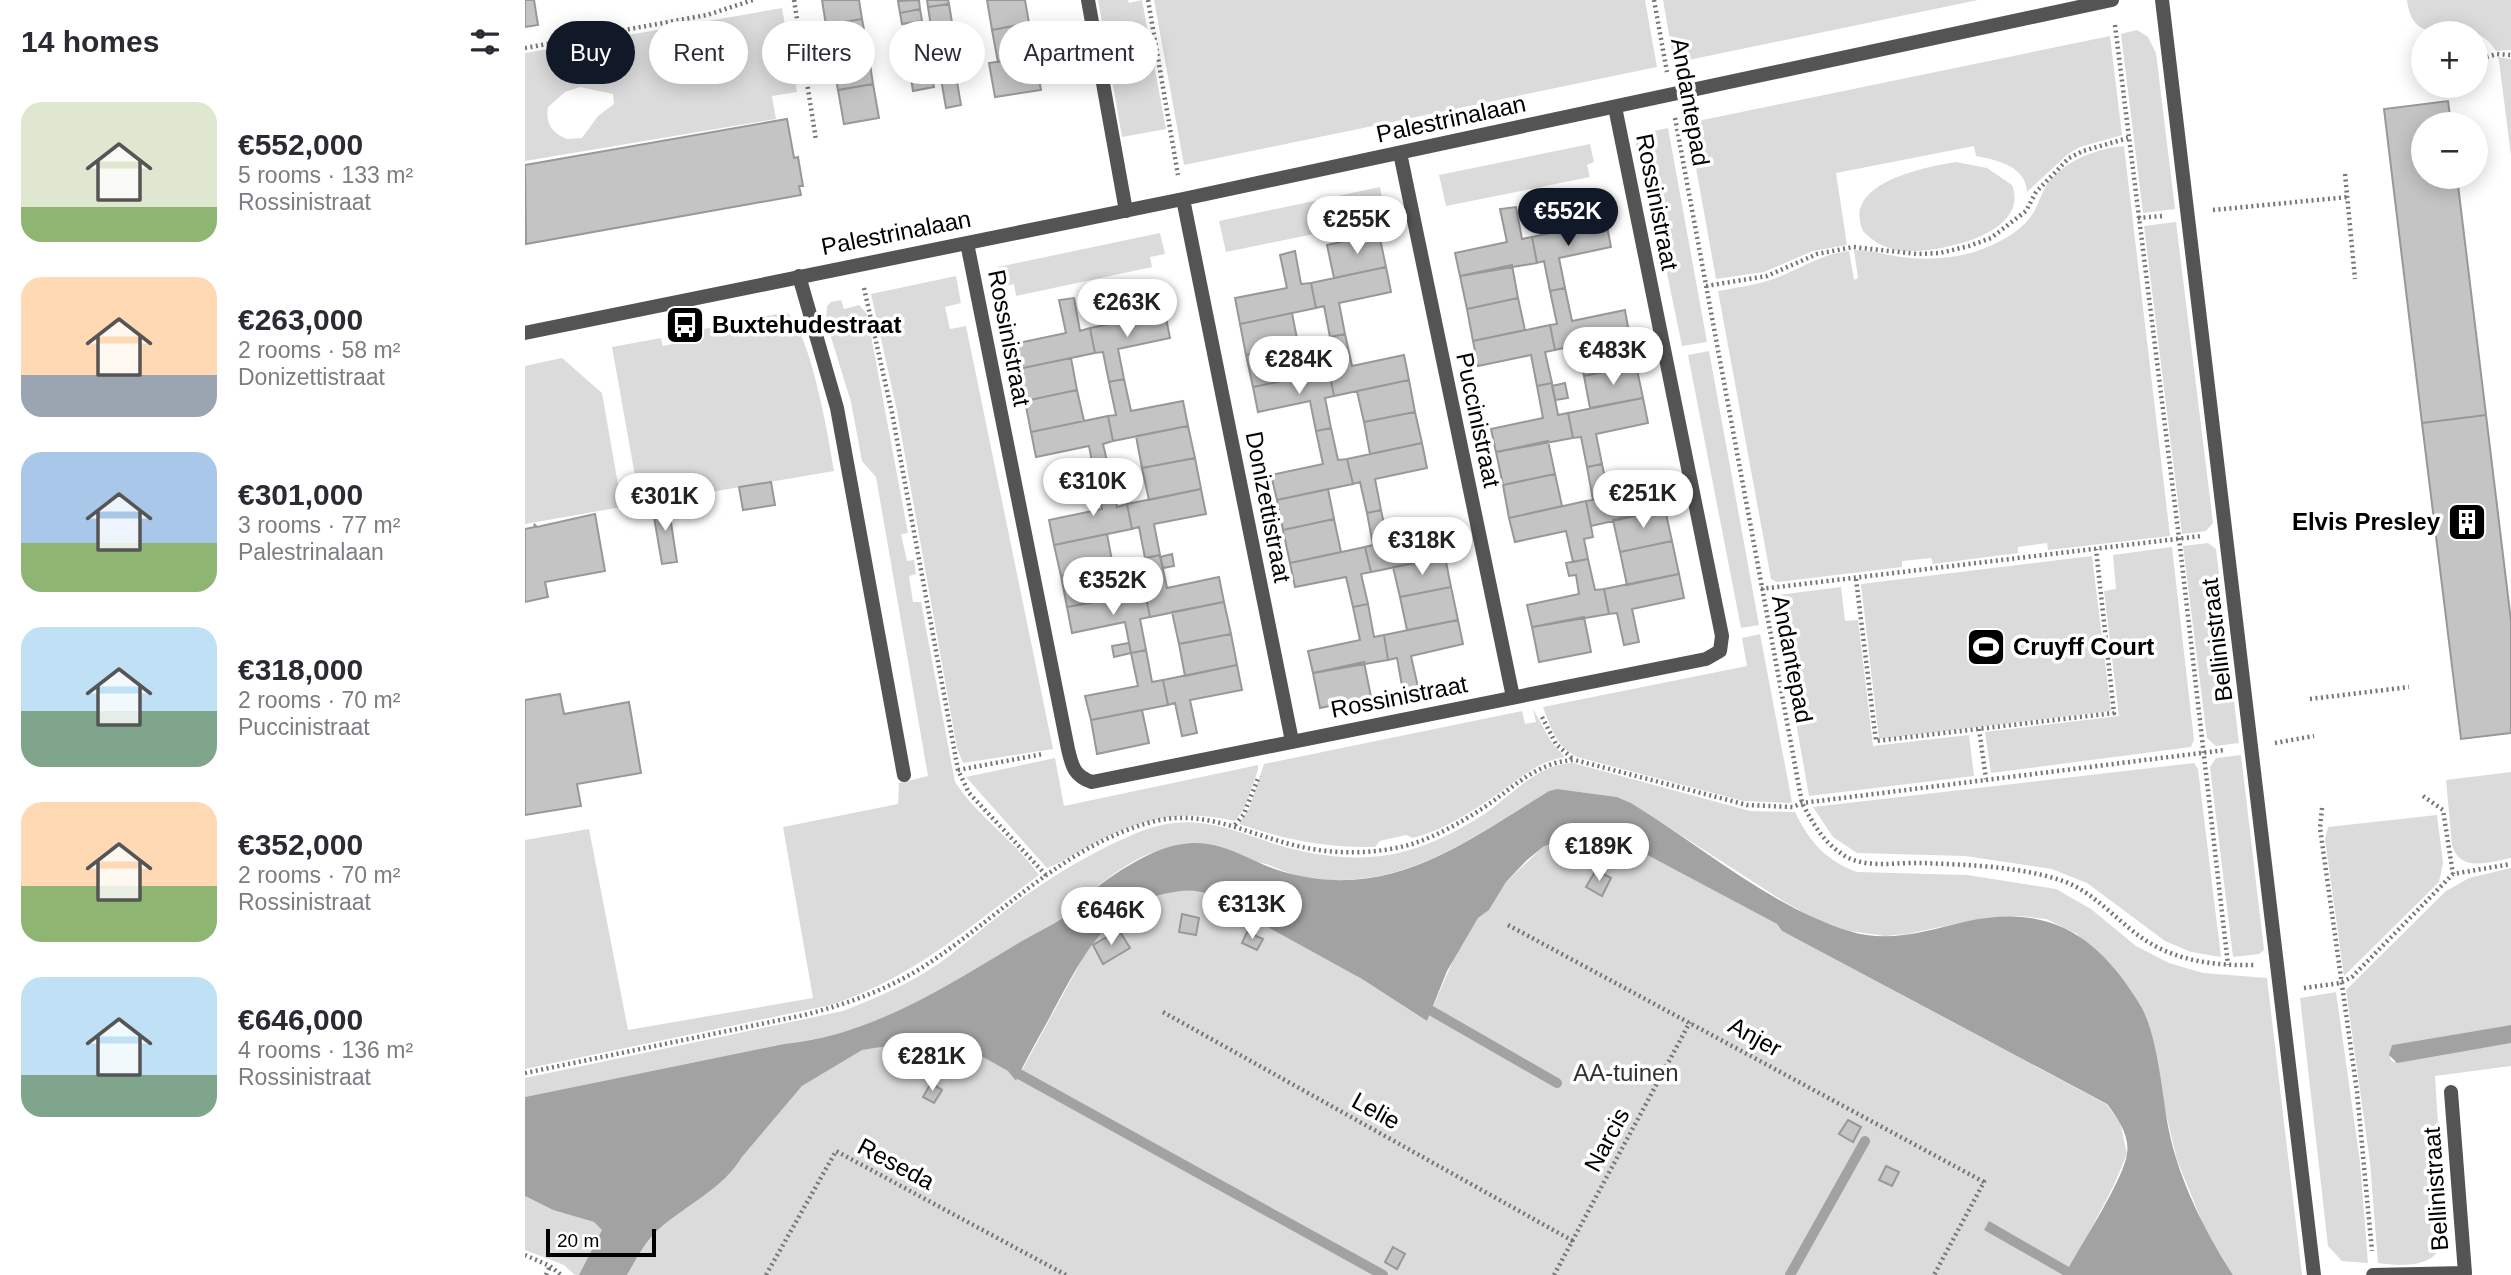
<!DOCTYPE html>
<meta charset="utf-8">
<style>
:root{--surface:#fff;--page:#f7f7f7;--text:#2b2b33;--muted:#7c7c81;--accent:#111827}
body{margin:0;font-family:Arial,sans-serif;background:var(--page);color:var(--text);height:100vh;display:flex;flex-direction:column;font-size:26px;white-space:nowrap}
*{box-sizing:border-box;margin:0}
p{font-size:23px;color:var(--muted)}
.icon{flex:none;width:38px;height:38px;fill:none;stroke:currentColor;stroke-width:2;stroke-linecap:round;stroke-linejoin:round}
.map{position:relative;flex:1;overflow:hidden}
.panel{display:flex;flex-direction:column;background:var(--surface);width:525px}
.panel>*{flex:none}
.top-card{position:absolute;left:21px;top:21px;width:665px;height:63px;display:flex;gap:14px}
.fabs{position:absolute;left:1886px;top:21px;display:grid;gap:14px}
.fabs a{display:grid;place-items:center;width:77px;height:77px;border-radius:50%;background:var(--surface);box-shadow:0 4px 18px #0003;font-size:35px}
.scale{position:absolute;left:21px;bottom:18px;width:110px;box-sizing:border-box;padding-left:7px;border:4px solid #000;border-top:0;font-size:19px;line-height:24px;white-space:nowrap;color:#000;-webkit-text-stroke:5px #fff;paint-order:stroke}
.price{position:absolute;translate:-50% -60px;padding:0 16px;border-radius:24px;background:#fff;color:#222;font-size:23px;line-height:46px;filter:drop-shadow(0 2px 4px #0008)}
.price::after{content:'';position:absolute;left:50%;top:42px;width:21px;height:16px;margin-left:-10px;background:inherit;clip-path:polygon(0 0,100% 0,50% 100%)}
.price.current{background:var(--accent);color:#fff}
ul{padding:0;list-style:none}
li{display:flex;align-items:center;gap:21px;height:175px;padding:0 21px}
li span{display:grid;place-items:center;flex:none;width:196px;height:140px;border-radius:21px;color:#555}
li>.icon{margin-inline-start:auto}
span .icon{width:84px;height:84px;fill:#fffc;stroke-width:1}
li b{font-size:30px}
h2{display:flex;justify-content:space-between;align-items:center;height:84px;padding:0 21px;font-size:30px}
.chip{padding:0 24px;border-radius:32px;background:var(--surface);box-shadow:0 4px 18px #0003;font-size:24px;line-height:63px}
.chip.current{background:var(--accent);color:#fff}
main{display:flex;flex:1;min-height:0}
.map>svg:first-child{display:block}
</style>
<main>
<section class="panel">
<h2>14 homes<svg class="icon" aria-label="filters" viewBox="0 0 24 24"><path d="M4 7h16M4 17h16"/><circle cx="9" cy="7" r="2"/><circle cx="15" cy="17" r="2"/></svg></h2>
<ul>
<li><span style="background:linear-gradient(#dfe7d0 75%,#8fb573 0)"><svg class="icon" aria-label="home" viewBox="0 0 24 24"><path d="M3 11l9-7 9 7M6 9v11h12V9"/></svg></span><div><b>€552,000</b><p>5 rooms · 133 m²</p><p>Rossinistraat</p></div></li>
<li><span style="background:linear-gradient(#ffd9b3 70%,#9aa5b1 0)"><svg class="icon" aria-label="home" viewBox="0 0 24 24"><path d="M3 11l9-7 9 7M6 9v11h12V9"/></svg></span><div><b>€263,000</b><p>2 rooms · 58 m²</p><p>Donizettistraat</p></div></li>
<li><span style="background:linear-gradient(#a9c7e8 65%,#8fb573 0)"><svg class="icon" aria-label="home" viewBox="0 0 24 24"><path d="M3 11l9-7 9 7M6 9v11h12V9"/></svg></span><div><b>€301,000</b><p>3 rooms · 77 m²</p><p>Palestrinalaan</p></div></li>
<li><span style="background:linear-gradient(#bfe0f5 60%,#7fa58c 0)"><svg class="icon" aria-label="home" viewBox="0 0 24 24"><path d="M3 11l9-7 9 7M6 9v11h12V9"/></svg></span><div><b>€318,000</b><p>2 rooms · 70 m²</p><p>Puccinistraat</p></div></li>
<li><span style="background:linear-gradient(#ffd9b3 60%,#8fb573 0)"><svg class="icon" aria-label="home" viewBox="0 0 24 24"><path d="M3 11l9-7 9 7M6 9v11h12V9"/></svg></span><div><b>€352,000</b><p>2 rooms · 70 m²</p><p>Rossinistraat</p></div></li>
<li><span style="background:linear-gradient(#bfe0f5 70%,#7fa58c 0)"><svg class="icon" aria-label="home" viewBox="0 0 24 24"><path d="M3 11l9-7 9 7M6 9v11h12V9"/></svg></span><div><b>€646,000</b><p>4 rooms · 136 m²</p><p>Rossinistraat</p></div></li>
</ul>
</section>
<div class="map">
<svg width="1986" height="1275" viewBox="0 0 1986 1275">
<rect width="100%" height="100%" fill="#fff"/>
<path fill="#dbdbdb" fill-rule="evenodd" d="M573 0H603L604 3 617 0 641 129 597 137Z
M629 0H1120L1132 67 659 165Z
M1138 0H1453L1149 63Z
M1882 0H1986V50L1971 51C1940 3 1890 61 1882 0Z
M257 8 272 92 247 96 251 119 0 161V53ZM55 87 88 94 89 104 73 116 57 138 42 139C27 133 20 123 23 107L40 92Z
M1612 30 1623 37 1631 53 1650 209 1618 213 1596 34Z
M1585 36 1597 135 1555 147 1543 154 1502 192C1501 166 1472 160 1451 156L1449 146 1311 173 1322 245 1288 251 1239 272 1191 279 1163 123Z
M1973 57 1986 59V156L1974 61Z
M1143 128 1182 342 1157 346 1123 181H1118L1109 135Z
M1065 144 1069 162 1062 165 1065 177 921 206 914 175Z
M1599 146 1645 536 1523 550 1522 543 1493 547V553L1408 564 1406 558 1377 561V567L1252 582 1246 579 1193 291C1209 288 1226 286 1242 281 1270 273 1293 254 1324 251L1329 280 1333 278 1329 250C1346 249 1360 255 1377 257 1407 261 1440 258 1467 245 1483 238 1500 227 1509 212 1514 203 1517 191 1523 183 1541 160 1571 149 1599 146Z
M1431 162 1462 168 1487 185C1507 236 1404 256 1371 250 1358 247 1347 241 1338 231 1316 183 1400 167 1431 162Z
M855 187 859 208 846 211 848 222 701 252 694 221Z
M1651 222 1688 523 1681 531 1657 534 1619 226Z
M635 233 640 254 625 257 627 267 491 296 489 284 477 287 473 267Z
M431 276 436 303 420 307 425 329 441 326 528 749 438 763 432 748 372 411 346 294Z
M316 300 319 309 334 305 342 314 383 533 376 534 382 561 389 560 391 574 384 576 388 602H396L430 782C453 817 490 841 514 875 443 927 392 976 306 1005L0 1069V840L64 829 103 1030 288 998 258 827 373 804 374 783 403 776 351 477 337 461 326 402 301 321 302 306 306 302Z
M261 312C285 329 304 439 309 471L115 504 87 347 136 338 138 346 171 339 169 331Z
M1184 351 1234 625 1216 628 1163 355Z
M37 358 77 393 97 507 0 524V366Z
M1683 543 1691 549 1714 743 1691 746 1682 738 1658 546Z
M1647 547 1669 740 1666 747 1466 773 1460 732 1594 716 1579 591 1591 589 1588 555Z
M1567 556 1586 711 1354 739 1336 584Z
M1316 587 1320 621 1333 620 1348 746 1444 735 1449 776 1284 796 1249 598 1253 595Z
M1235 634 1267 802 1264 803 1218 801 1052 757C1032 747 1025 727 1018 707L1222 666 1217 638Z
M1008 709 1027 743 1040 757C1013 761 996 778 974 793 948 811 919 830 888 838L881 835 855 841 850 847C799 848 762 840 714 824L724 809 739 764 997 711 1000 724 1011 722Z
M1716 755 1739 950 1734 954 1708 957 1685 767 1691 758Z
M530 758 539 806 733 765V770L720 807 710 821C659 809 616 818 570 843 554 851 538 862 522 868L441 777Z
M1048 763 1225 811 1270 812C1284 841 1301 861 1332 872L1442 875 1531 889 1566 909 1611 946 1644 963 1678 973 1742 978 1777 1275H1708L1680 1229 1652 1160 1615 1004 1552 934 1521 919 1495 916 1444 921 1382 934 1360 936 1324 931 1292 920 1258 901 1106 803 1092 797 1032 789 1024 791C944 839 871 898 770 875 758 872 748 865 736 863 723 860 638 850 630 852 612 857 590 873 575 884 569 889 565 899 558 904 470 962 365 1033 259 1044L0 1097V1078L318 1011C348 999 377 987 404 970 428 955 449 935 471 918 506 890 543 866 583 846 600 838 618 829 637 825 679 816 712 832 750 844 791 857 839 863 881 851 908 844 934 830 958 815 985 797 1013 763 1048 763Z
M1669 763 1673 769 1696 957 1666 952 1640 941 1562 883 1527 869 1440 856 1332 853 1308 837 1288 807Z
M1986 772V858C1965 862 1935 873 1927 845L1921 780Z
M1912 815 1918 863 1914 882 1819 976 1800 839 1803 827Z
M1056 835 1077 837 1111 849 1252 924 1257 931 1581 1104 1595 1122 1602 1154 1588 1187 1542 1275H102C111 1260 120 1241 134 1229 161 1205 198 1189 217 1157L277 1086 336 1050 415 1038 440 1047 484 1071 491 1081 559 956 575 934 593 917 616 902 634 894 670 889 749 928 837 979 902 1021 930 956 953 918 964 910 981 882 1018 847 1036 839Z
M1986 868V1025L1867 1045 1865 1058 1868 1062 1986 1043V1066L1910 1076 1920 1238C1911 1269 1879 1266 1853 1263L1845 1162 1821 990 1921 891 1944 878Z
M1811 992 1835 1162 1843 1263 1817 1261 1803 1246 1775 998Z
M0 1196 28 1210 69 1222 78 1230 55 1275H50L39 1265 0 1250Z"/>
<path fill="#a2a2a2" d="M1032 789 1092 797 1106 803C1175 845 1246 907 1324 931 1364 944 1404 930 1443 921 1524 904 1572 935 1614 1003 1633 1033 1637 1096 1644 1131 1655 1183 1680 1231 1708 1275H1538L1459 1230 1464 1221 1544 1267C1558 1242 1599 1178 1602 1154 1605 1135 1592 1117 1582 1104L1257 931 1252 924 1111 849 1077 837 1056 835 1036 839 1018 847 1002 860 981 882 964 910 953 918 922 971 902 1021 837 979 685 895C669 889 660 890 644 893 581 903 553 966 526 1015 514 1037 501 1059 491 1081L483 1071 440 1047 415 1038 337 1050 277 1086 217 1157C198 1189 161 1205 134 1229 120 1241 111 1260 102 1275H54L77 1230 69 1222 28 1210 0 1196V1097L259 1044C349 1035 423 985 499 940 517 930 542 917 557 904 563 899 568 890 575 885 592 872 614 858 635 850 694 828 718 864 771 875 872 898 944 839 1024 791Z
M1986 1025V1043L1872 1063 1864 1055 1867 1045Z"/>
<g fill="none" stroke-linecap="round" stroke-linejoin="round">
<path stroke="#a2a2a2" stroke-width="10" d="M898 1006 1032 1083
M494 1074 858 1275
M1265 1275 1340 1141"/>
</g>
<path fill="#c4c4c4" stroke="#989898" stroke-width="2" d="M0 0H9L13 25 0 27Z
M297 0H334L337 19 301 25Z
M394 0 395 9 375 13 373 1Z
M402 0H423L424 4 403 7Z
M462 0H500L504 23 467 30Z
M424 4 428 29 407 33 403 7Z
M395 9 397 21 377 24 375 13Z
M337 19 343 51 307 58 301 25Z
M504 23 510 56 473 62 467 30Z
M343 51 348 84 313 90 307 58Z
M510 56 516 90 470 97 464 63Z
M433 58 435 70 415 73 413 61Z
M404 63 406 74 386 78 384 66Z
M435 70 437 80 432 82 436 105 421 108 415 73Z
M406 74 409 87 388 91 386 78Z
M348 84 354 118 319 124 313 90Z
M1923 101 1926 124H1899V177H1932L1961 415 1897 423 1859 109Z
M262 119 269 158 273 157 278 186H274L276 195 1 244 0 165Z
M1074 190 1081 221 1029 232 1022 200Z
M991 207 997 239 1007 237 1012 263 935 276 930 253 982 242 975 209Z
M1081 221 1086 247 1034 258 1040 288 1025 291 1019 261 1012 263 1007 237Z
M854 234 861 267 809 278 802 245Z
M770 251 776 284 786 283 791 308 715 324 710 298 762 288 755 255Z
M987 265 993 298 942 309 935 276Z
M861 267 866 292 814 303 820 334 805 337 799 306 791 308 786 283Z
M633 281 640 313 587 324 581 291Z
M1040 288 1047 321 1100 310 1104 333 1030 350 1025 325 1032 324 1025 291Z
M549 298 555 331 565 328 570 353 493 369 489 344 541 333 534 300Z
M993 298 1000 330 948 341 942 309Z
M640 313 645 338 593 349 599 379 584 382 578 352 570 353 565 328Z
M767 313 773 344 721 355 715 324Z
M1025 325 1030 350 1020 352 1027 383 1012 386 1006 355 953 366 948 341Z
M1104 333 1111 365 1059 376 1052 343Z
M820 334 827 366 879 355 884 380 809 396 804 371 812 369 805 337Z
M773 344 780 376 728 387 721 355Z
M546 358 552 390 500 401 493 369Z
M1111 365 1118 398 1065 408 1059 376Z
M804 371 809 396 800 398 806 428 791 431 785 401 733 412 728 387Z
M599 379 606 411 658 401 663 426 588 441 583 416 591 415 584 382Z
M884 380 890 412 839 422 832 391Z
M1027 383 1033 415 1043 413 1048 438 971 452 966 429 1018 418 1012 386Z
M1040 383 1043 398 1030 400 1027 386Z
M552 390 559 421 506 432 500 401Z
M1118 398 1123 423 1071 434 1077 464 1062 467 1056 437 1048 438 1043 413Z
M890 412 897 443 845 454 839 422Z
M1961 415 1986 621V733L1936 739 1897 423Z
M583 416 588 441 578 444 585 474 570 477 564 446 511 457 506 432Z
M663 426 670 458 617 468 611 436Z
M806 428 813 460 822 459 828 484 752 500 746 475 798 464 791 431Z
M1023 441 1030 474 978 485 971 452Z
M897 443 902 468 850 479 856 510 842 513 835 482 828 484 822 459Z
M670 458 676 489 624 500 617 468Z
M1077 464 1084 497 1136 486 1140 509 1066 526 1061 501 1068 500 1062 467Z
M585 474 592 507 602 504 607 529 529 545 524 520 577 509 570 477Z
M1030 474 1037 506 984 518 978 485Z
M246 482 250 505 218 510 214 487Z
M676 489 681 514 629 524 635 555 620 558 614 527 607 529 602 504Z
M803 489 809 519 758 530 752 500Z
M1061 501 1068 537 1059 539 1063 559 1048 562 1041 531 990 542 984 518Z
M143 503 152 562 137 564 127 505Z
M1140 509 1147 541 1095 552 1088 520Z
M856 510 863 543 915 532 920 557 846 572 840 547 848 545 842 513Z
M70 514 80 571 20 582 23 597 0 602V529L10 527 9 524 12 527Z
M809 519 816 552 765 563 758 530Z
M582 534 588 566 536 576 529 545Z
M1147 541 1154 574 1102 585 1095 552Z
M840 547 846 572 836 574 843 604 828 607 821 577 770 587 765 563Z
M647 554 649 566 638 568 635 557Z
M635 555 642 588 694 577 699 602 625 617 620 592 627 590 620 558Z
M920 557 926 587 875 597 868 567Z
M1063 559 1070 590 1079 589 1084 614 1007 627 1002 605 1054 594 1051 575 1044 576 1041 563Z
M588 566 595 597 542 607 536 576Z
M1154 574 1159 598 1107 609 1114 642 1099 645 1092 613 1084 614 1079 589Z
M926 587 933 620 882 630 875 597Z
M620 592 625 617 615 619 621 650 606 653 600 622 547 633 542 607Z
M699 602 706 634 654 644 647 612Z
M843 604 849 637 859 635 863 660 788 673 783 651 835 640 828 607Z
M1059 617 1066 652 1014 662 1007 627Z
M933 620 938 644 886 656 893 687 878 691 872 658 863 660 859 635Z
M706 634 712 665 660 676 654 644Z
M604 643 606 653 589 657 587 646Z
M621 650 627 682 638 680 643 705 566 720 560 696 613 686 606 653Z
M839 662 846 697 795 708 788 673Z
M712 665 717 690 665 700 672 733 657 736 650 703 643 705 638 680Z
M35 694 39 714 104 702 116 773 52 784 56 806 0 815V700Z
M617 710 624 743 572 754 566 720Z
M1071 870 1086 878 1077 896 1061 887Z
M657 914 674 918 671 935 654 932Z
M594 930 605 948 578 964 568 945Z
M722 932 738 939 732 950 717 943Z
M406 1083 417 1090 409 1103 398 1097Z
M1323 1120 1336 1127 1328 1142 1314 1134Z
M1361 1166 1374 1172 1367 1186 1354 1180Z
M868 1247 880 1254 872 1269 860 1262Z"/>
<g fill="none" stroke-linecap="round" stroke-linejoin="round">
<path stroke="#767676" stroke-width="4.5" stroke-dasharray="2 3.5" stroke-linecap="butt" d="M269 0 291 140
M623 0 653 175
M1129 0 1142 72
M1590 25 1654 538 1703 965
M0 48 182 15 228 0
M1951 60 1972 54 1986 55
M1150 118 1277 803C1289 825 1298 842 1320 856 1342 869 1373 862 1398 863 1443 865 1492 866 1535 880 1567 890 1590 919 1617 938 1650 961 1690 966 1729 965
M1820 174 1830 279
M1688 210 1823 197
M1613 218 1637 216
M1181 286 1242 276 1292 254 1328 247 1392 254 1415 253 1444 246 1466 238 1501 211 1511 192 1544 158 1558 151 1603 138
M339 288 367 413 433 770 444 793 521 875
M1331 579 1351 741 1589 713 1571 549
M1236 589 1676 536
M1785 699 1884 687
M1017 717 1031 744 1049 760
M1454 729 1461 779
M1750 743 1789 736
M433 770 518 754
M1898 796 1918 810 1928 874
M1797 808 1795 828 1832 1092 1847 1251
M710 825 719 814 734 776
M983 925 1459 1182 1409 1275
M1779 988 1815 983 1827 977 1928 874 1986 864
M638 1012 1048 1241
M0 1073 279 1015C326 1003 370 987 410 959 479 912 540 847 623 823 678 806 725 836 777 847 812 855 853 854 887 844 915 835 942 819 967 802 993 783 1016 761 1050 760L1222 805 1268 807 1277 803 1700 750
M0 1255 25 1266 36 1275
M21 1275 25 1266
M241 1275 311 1151 541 1275
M1029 1275 1165 1022"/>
<path stroke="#545454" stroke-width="14" d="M1848 1275 1940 1273 1926 1092"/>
<path stroke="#545454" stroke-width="14" d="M563 0 601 211
M1637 0 1789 1275
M875 153 988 697
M658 199 767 741
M442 243 543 749C547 766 549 776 567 782L1181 659 1195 651 1197 636 1090 107
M274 276 312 408 379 775
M0 333 658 199 1587 0"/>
</g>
<defs>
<g id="bus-square" transform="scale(2.0125)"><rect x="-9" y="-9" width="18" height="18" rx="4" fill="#000" stroke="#fff"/><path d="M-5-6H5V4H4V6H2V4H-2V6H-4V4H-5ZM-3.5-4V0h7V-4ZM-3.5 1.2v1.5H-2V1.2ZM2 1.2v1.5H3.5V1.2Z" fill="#fff"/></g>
<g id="building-square" transform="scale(2.0125)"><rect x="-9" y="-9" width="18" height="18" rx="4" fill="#000" stroke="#fff"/><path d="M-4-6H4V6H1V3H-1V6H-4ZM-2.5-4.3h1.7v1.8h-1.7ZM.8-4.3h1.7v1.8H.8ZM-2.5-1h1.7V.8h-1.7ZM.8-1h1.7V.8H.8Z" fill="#fff"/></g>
<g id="stadium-square" transform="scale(2.0125)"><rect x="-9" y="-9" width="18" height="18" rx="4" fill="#000" stroke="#fff"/><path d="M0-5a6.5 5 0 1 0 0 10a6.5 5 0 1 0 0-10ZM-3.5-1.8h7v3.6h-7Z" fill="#fff"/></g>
</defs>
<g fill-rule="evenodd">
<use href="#bus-square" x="160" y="325"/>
<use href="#building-square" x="1942" y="522"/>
<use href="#stadium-square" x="1461" y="647"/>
</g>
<g text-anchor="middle" stroke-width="7" stroke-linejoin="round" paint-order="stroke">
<g font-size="24" fill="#000" stroke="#fff">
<text transform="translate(1165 102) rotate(80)" y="8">Andantepad</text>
<text transform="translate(926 119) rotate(-12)" y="8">Palestrinalaan</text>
<text transform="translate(1132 202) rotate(79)" y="8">Rossinistraat</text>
<text transform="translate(371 233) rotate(-11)" y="8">Palestrinalaan</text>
<text transform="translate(484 338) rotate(79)" y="8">Rossinistraat</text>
<text transform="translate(953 420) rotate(78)" y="8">Puccinistraat</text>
<text transform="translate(743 507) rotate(79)" y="8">Donizettistraat</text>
<text transform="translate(1692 640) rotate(-97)" y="8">Bellinistraat</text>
<text transform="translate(1267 659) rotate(79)" y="8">Andantepad</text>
<text transform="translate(874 697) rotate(-11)" y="8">Rossinistraat</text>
<text transform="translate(1230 1037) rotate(29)" y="8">Anjer</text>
<text transform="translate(851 1111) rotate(29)" y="8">Lelie</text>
<text transform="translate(1082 1140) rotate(-62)" y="8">Narcis</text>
<text transform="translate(371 1164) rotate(28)" y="8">Reseda</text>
<text transform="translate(1911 1189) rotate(-94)" y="8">Bellinistraat</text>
</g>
<g font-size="24" font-weight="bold" fill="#000" stroke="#fff" text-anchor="start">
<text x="187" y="333">Buxtehudestraat</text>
<text x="1915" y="530" text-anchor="end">Elvis Presley</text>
<text x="1488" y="655">Cruyff Court</text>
</g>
<g font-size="24" fill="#323232" stroke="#fff">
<text x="1101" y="1081">AA-tuinen</text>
</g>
</g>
</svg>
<div class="fabs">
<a>+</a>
<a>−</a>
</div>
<div class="scale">20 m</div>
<b class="price current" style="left:1043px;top:248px">€552K</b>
<b class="price" style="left:832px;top:256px">€255K</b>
<b class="price" style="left:602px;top:339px">€263K</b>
<b class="price" style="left:1088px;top:387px">€483K</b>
<b class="price" style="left:774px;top:396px">€284K</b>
<b class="price" style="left:568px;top:518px">€310K</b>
<b class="price" style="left:1118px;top:530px">€251K</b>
<b class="price" style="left:140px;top:533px">€301K</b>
<b class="price" style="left:897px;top:577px">€318K</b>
<b class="price" style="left:588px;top:617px">€352K</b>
<b class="price" style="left:1074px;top:883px">€189K</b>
<b class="price" style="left:727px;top:941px">€313K</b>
<b class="price" style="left:586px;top:947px">€646K</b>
<b class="price" style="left:407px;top:1093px">€281K</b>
<div class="top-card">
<a class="chip current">Buy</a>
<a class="chip">Rent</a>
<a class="chip">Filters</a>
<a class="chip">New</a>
<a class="chip">Apartment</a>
</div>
</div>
</main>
